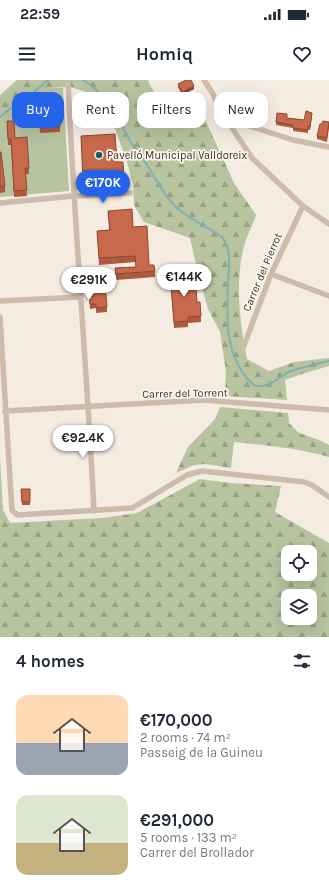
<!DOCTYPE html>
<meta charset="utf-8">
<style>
:root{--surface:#fff;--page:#f2f2f3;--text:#1f2937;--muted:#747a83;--accent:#2563eb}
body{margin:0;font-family:Karla,sans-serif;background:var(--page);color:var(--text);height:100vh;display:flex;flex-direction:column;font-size:15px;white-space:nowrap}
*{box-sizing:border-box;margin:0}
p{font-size:13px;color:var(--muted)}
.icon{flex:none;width:22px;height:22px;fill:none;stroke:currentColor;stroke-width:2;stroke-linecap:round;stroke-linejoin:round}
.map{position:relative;height:557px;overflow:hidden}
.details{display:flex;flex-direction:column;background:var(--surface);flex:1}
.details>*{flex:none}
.hud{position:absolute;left:12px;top:12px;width:305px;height:36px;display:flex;gap:8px}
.fabs{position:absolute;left:281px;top:465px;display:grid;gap:8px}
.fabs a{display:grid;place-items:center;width:36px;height:36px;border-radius:8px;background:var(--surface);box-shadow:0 4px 16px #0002;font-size:20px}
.price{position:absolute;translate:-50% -34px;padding:0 9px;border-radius:14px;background:#fff;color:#222;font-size:13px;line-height:26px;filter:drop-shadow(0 1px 2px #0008)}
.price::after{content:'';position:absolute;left:50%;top:24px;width:12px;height:9px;margin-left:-6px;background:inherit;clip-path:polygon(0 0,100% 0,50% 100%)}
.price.selected{background:var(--accent);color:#fff}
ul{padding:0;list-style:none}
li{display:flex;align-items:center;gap:12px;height:100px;padding:0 16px}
li span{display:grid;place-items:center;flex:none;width:112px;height:80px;border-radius:12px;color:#555}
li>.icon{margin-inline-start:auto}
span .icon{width:48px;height:48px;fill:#fffc;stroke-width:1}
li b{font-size:17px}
h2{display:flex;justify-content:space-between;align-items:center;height:48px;padding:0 16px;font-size:17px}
.tag{padding:0 14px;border-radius:12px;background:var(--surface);box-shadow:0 4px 16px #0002;font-size:14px;line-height:36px}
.tag.selected{background:var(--accent);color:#fff}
.status{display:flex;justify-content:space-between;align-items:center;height:28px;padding:0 20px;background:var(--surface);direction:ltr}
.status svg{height:11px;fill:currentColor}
header{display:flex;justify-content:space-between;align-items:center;height:52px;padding:0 16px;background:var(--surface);font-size:18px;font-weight:700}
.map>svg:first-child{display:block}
</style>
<div class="status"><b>22:59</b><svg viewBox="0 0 49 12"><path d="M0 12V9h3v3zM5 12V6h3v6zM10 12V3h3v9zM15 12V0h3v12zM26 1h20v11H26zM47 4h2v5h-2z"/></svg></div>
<header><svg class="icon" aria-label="menu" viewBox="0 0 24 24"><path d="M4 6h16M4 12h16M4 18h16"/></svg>Homiq<svg class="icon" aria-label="heart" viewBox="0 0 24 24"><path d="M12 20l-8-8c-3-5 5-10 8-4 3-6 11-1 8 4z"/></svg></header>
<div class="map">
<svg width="329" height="557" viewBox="0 0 329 557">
<defs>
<pattern id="forest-firs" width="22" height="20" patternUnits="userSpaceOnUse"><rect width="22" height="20" fill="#b8c4a0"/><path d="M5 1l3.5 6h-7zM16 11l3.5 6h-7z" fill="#97a083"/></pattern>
</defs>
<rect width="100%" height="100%" fill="#f4ebe1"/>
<path fill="url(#forest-firs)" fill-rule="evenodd" d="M17 0H148L150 5 167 33 204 37 234 103 256 135C252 146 246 158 243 170 235 206 240 243 247 279L269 291 294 282 329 278V286L302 294 285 300 287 320 225 316 226 292 220 252 208 229 199 197 190 158 144 142 134 125 133 104 126 79 115 49 104 28 84 11 70 7 49 8 29 19 14 36 0 46V15Z
M220 327 288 333 289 343 299 353 319 360 329 365V377C298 368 266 365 234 362L231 388 205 384 194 385 176 393 188 367 215 339Z
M0 377 3 430 10 443 102 438 137 433 200 399 230 403 281 406 275 432 329 463V557H0ZM288 472H310V494H288ZM288 516H310V538H288Z"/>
<path fill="#b8c4a0" d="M49 8H63L69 111 0 117V46L14 36 29 19Z"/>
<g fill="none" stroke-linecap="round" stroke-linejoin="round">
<path stroke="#7fb0b2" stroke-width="2" d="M83 0C106 13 117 38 129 59 134 69 143 77 148 87 157 100 164 116 176 127 189 139 207 147 222 157 232 169 229 185 228 201 227 233 224 271 246 297 251 303 254 307 261 306 273 305 280 296 291 291 303 287 316 284 329 281
M0 37 16 24 34 12 48 0"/>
<path stroke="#cdbbac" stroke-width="5.5" d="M68 0C74 144 87 287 94 431
M204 0 213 14 220 30 252 78 303 126 329 144
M225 38 293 60 329 67
M0 123 74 116 130 113
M271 194 329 216
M0 221 80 217
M0 237 12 430 17 435 132 428 187 395 202 391 304 402 312 405 329 417
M243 268 271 194 303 126
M5 331 204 320 329 330"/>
</g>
<path fill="#ac5a40" d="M178 4 194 9 182 15 178 7Z
M38 22 52 40 60 39V52L40 53Z
M262 26 261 40H253V37H251V34Z
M312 36 310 50H308V53L293 51V48L276 45V42L287 38 304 40Z
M7 41 29 88V94H25L27 116 14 117 11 65H8Z
M329 42V46L327 62 317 59V56L322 44Z
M81 56 117 82 124 97V104L83 106Z
M0 72 5 106V112L0 113Z
M108 131 133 147 149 185 155 191V197L116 200 115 188 136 187 135 182 99 185 97 151 109 150Z
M88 192 107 227V232L96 233V228L90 229Z
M170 193 184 196 194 209 201 236V242L188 243V247L174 248Z
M21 409H30V425H22Z"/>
<path fill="#8c4a34" d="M194 6V9L182 15V12Z"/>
<path fill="#c8694b" stroke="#8c4a34" d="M186 0H191L194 6 182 12 178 4Z
M50 16 52 40 60 39V47L40 48 38 17Z
M256 23H262L261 37 253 36V34H251L252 24 255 25Z
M306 31 312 33 310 47 308 46V50L293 48V45L276 42 277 33 287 34V38L304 40Z
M7 41H14L15 58 27 57 29 88H25L27 110 14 111 11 59H8Z
M323 41 329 42 327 58 317 56 320 44H322Z
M115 54 117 82H123L124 97 83 100 81 56Z
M0 72H1L5 106 0 107Z
M132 129 133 147 147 146 149 185H154L155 191 116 194 115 188 136 187 135 176 99 178 97 151 110 150 108 131Z
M104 191 107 227 96 228V224H90L88 192Z
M184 192V196H193L194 209H196L197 222H200L201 236 188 237V241L174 242 170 193Z
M21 409H30V422H22Z"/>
<circle fill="#1f5a5e" stroke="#fbf5ee" stroke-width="1.5" cx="99" cy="75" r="4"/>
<g text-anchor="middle" stroke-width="3.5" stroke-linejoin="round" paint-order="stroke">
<g font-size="11" fill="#3b302b" stroke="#fbf5ee" text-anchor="start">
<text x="107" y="79">Pavelló Municipal Valldoreix</text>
</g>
<g font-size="11" fill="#3b302b" stroke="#fbf5ee">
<text transform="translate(262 192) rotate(-67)" y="4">Carrer del Pierrot</text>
<text transform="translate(185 313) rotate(-1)" y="4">Carrer del Torrent</text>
</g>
</g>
</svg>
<div class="fabs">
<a><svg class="icon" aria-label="locate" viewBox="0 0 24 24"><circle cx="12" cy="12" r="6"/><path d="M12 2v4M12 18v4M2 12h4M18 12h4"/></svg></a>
<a><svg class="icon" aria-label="layers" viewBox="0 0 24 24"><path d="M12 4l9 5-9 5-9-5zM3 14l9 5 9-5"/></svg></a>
</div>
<b class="price selected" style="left:103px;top:124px">€170K</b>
<b class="price" style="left:184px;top:218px">€144K</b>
<b class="price" style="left:89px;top:221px">€291K</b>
<b class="price" style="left:83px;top:379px">€92.4K</b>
<div class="hud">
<a class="tag selected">Buy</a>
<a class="tag">Rent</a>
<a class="tag">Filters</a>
<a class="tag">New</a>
</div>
</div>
<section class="details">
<h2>4 homes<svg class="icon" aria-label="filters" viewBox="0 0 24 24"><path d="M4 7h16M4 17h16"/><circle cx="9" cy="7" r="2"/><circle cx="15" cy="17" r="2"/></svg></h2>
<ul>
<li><span style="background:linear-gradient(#ffd9b3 60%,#9aa5b1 0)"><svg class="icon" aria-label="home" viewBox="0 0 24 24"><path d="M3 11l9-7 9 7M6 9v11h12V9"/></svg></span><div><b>€170,000</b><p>2 rooms · 74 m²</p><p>Passeig de la Guineu</p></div></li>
<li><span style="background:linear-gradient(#dfe7d0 60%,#c2b280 0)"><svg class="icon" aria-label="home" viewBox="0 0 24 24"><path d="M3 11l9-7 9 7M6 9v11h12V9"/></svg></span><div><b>€291,000</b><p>5 rooms · 133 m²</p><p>Carrer del Brollador</p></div></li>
</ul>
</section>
